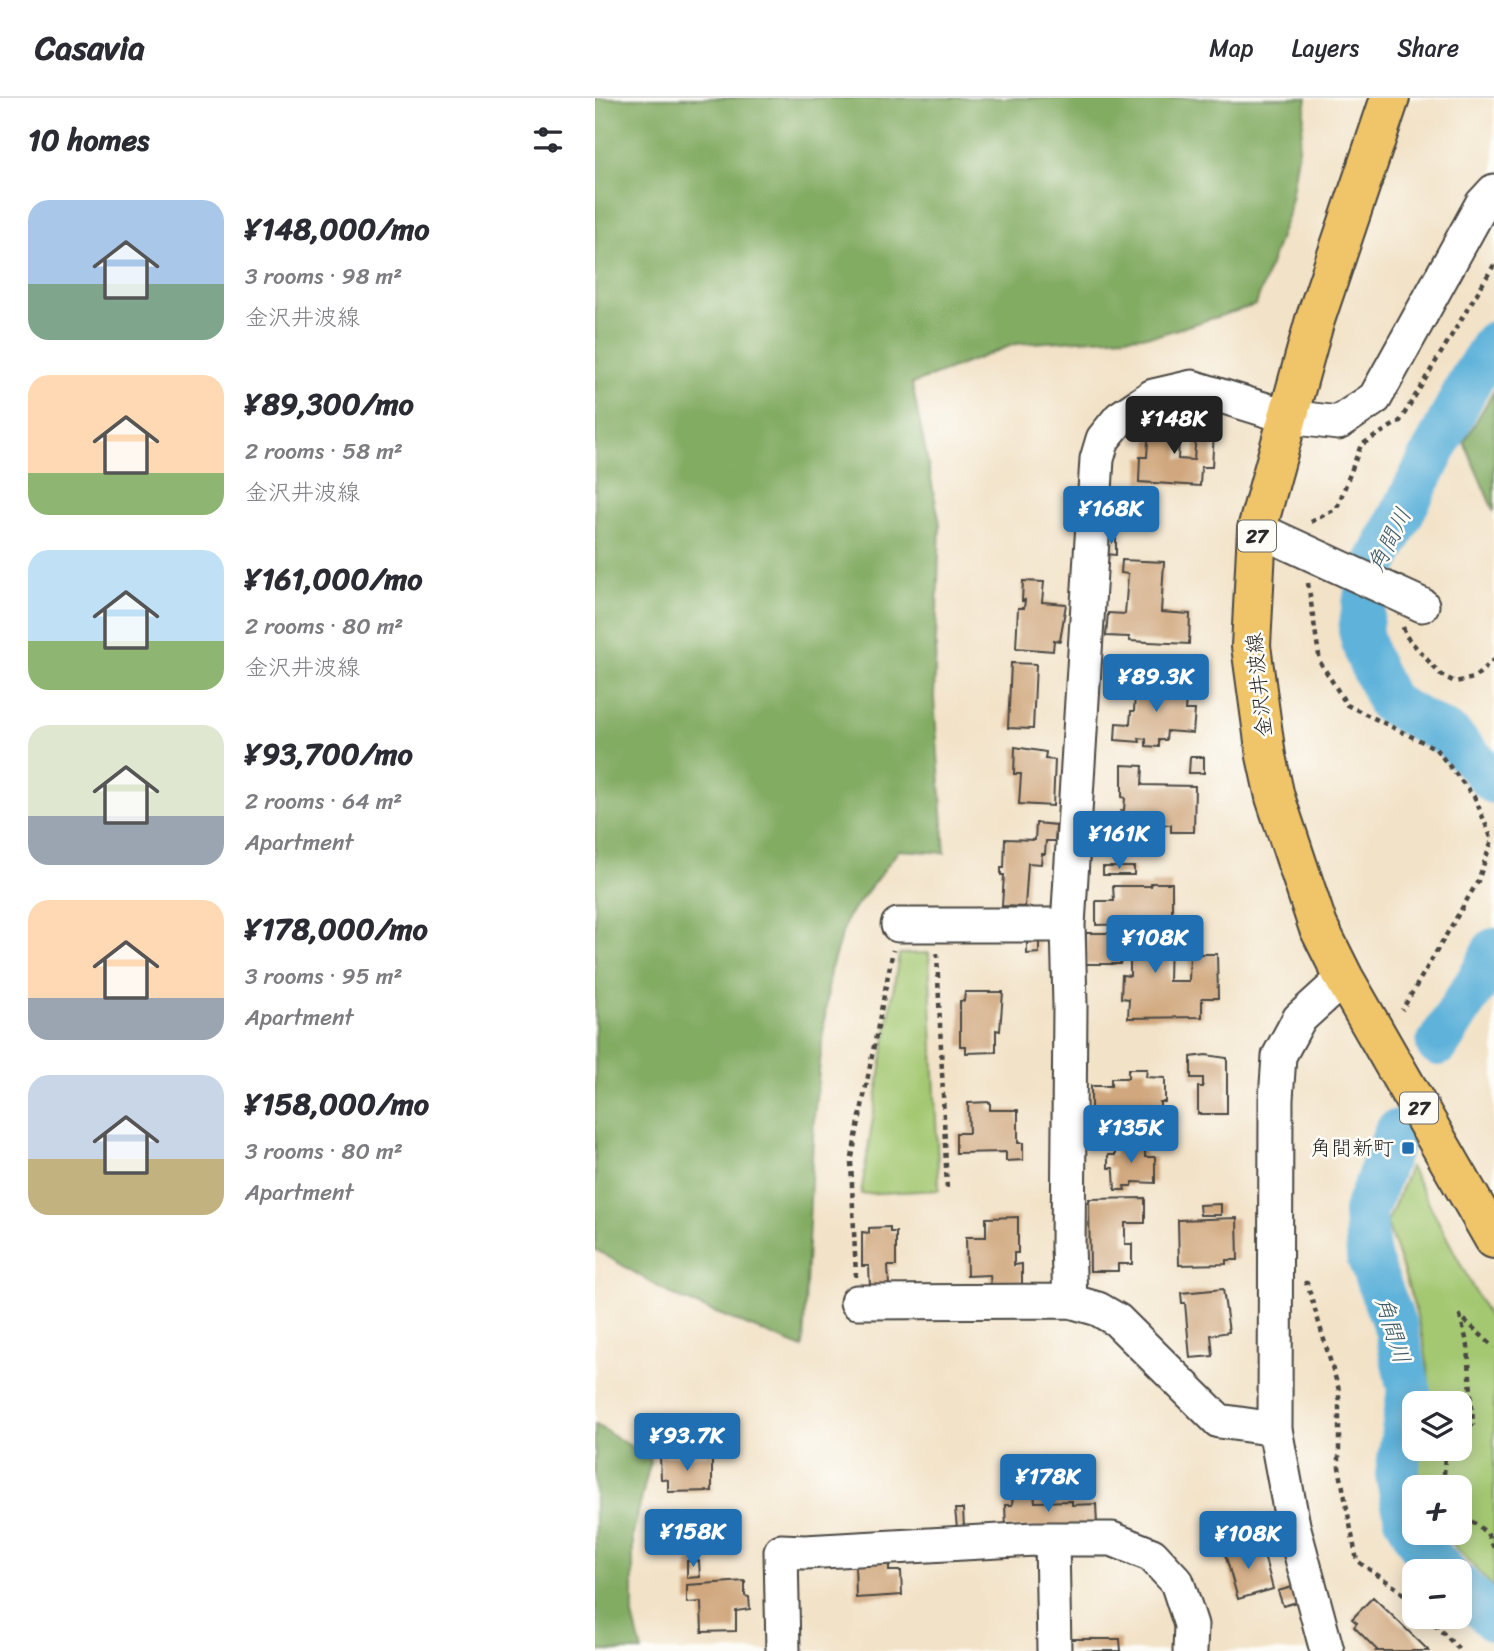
<!DOCTYPE html>
<meta charset="utf-8">
<style>
:root{--surface:#fff;--page:#f7f7f7;--text:#2b2b33;--muted:#7c7c81;--line:#e1e1e2;--accent:#1f6fb2}
body{margin:0;font-family:Sriracha,"Klee One",sans-serif;background:var(--page);color:var(--text);height:100vh;display:flex;flex-direction:column;font-size:26px;white-space:nowrap}
*{box-sizing:border-box;margin:0}
p{font-size:23px;color:var(--muted)}
.icon{flex:none;width:38px;height:38px;fill:none;stroke:currentColor;stroke-width:2;stroke-linecap:round;stroke-linejoin:round}
.map{position:relative;flex:1;overflow:hidden}
.drawer{display:flex;flex-direction:column;background:var(--surface);width:595px}
.drawer>*{flex:none}
.tools{position:absolute;left:807px;top:1293px;display:grid;gap:14px}
.tools a{display:grid;place-items:center;width:70px;height:70px;border-radius:14px;background:var(--surface);box-shadow:0 4px 18px #0003;font-size:35px}
.price{position:absolute;translate:-50% -60px;padding:0 16px;border-radius:7px;background:var(--accent);color:#fff;font-size:23px;line-height:46px;filter:drop-shadow(0 2px 4px #0008)}
.price::after{content:'';position:absolute;left:50%;top:42px;width:21px;height:16px;margin-left:-10px;background:inherit;clip-path:polygon(0 0,100% 0,50% 100%)}
.price.active{background:#222;color:#fff}
ul{padding:0;list-style:none}
li{display:flex;align-items:center;gap:21px;height:175px;padding:0 28px}
li span{display:grid;place-items:center;flex:none;width:196px;height:140px;border-radius:21px;color:#555}
li>.icon{margin-inline-start:auto}
span .icon{width:84px;height:84px;fill:#fffc;stroke-width:1}
li b{font-size:30px}
h2{display:flex;justify-content:space-between;align-items:center;height:84px;padding:0 28px;font-size:30px}
header{display:flex;align-items:center;gap:42px;box-sizing:border-box;height:98px;padding:0 35px;background:var(--surface);border-bottom:2px solid var(--line)}
header strong{font-size:33px}
nav{display:flex;gap:38px;margin-inline-start:auto;font-size:24px}
main{display:flex;flex:1;min-height:0}
.map>svg:first-child{display:block}
</style>
<header>
<strong>Casavia</strong>
<nav><a>Map</a><a>Layers</a><a>Share</a></nav>
</header>
<main>
<section class="drawer">
<h2>10 homes<svg class="icon" aria-label="filters" viewBox="0 0 24 24"><path d="M4 7h16M4 17h16"/><circle cx="9" cy="7" r="2"/><circle cx="15" cy="17" r="2"/></svg></h2>
<ul>
<li><span style="background:linear-gradient(#a9c7e8 60%,#7fa58c 0)"><svg class="icon" aria-label="home" viewBox="0 0 24 24"><path d="M3 11l9-7 9 7M6 9v11h12V9"/></svg></span><div><b>¥148,000/mo</b><p>3 rooms · 98 m²</p><p>金沢井波線</p></div></li>
<li><span style="background:linear-gradient(#ffd9b3 70%,#8fb573 0)"><svg class="icon" aria-label="home" viewBox="0 0 24 24"><path d="M3 11l9-7 9 7M6 9v11h12V9"/></svg></span><div><b>¥89,300/mo</b><p>2 rooms · 58 m²</p><p>金沢井波線</p></div></li>
<li><span style="background:linear-gradient(#bfe0f5 65%,#8fb573 0)"><svg class="icon" aria-label="home" viewBox="0 0 24 24"><path d="M3 11l9-7 9 7M6 9v11h12V9"/></svg></span><div><b>¥161,000/mo</b><p>2 rooms · 80 m²</p><p>金沢井波線</p></div></li>
<li><span style="background:linear-gradient(#dfe7d0 65%,#9aa5b1 0)"><svg class="icon" aria-label="home" viewBox="0 0 24 24"><path d="M3 11l9-7 9 7M6 9v11h12V9"/></svg></span><div><b>¥93,700/mo</b><p>2 rooms · 64 m²</p><p>Apartment</p></div></li>
<li><span style="background:linear-gradient(#ffd9b3 70%,#9aa5b1 0)"><svg class="icon" aria-label="home" viewBox="0 0 24 24"><path d="M3 11l9-7 9 7M6 9v11h12V9"/></svg></span><div><b>¥178,000/mo</b><p>3 rooms · 95 m²</p><p>Apartment</p></div></li>
<li><span style="background:linear-gradient(#c9d6e8 60%,#c2b280 0)"><svg class="icon" aria-label="home" viewBox="0 0 24 24"><path d="M3 11l9-7 9 7M6 9v11h12V9"/></svg></span><div><b>¥158,000/mo</b><p>3 rooms · 80 m²</p><p>Apartment</p></div></li>
</ul>
</section>
<div class="map">
<svg width="899" height="1553" viewBox="0 0 899 1553">
<rect width="100%" height="100%" fill="#fdfcf7"/>
<filter id="ink" filterUnits="userSpaceOnUse"><feTurbulence type="fractalNoise" baseFrequency=".0143" numOctaves="2"/><feDisplacementMap in="SourceGraphic" scale="14" xChannelSelector="R" yChannelSelector="G"/><feConvolveMatrix kernelMatrix="1 2 1 2 8 2 1 2 1" color-interpolation-filters="sRGB"/></filter>
<filter id="wash" filterUnits="userSpaceOnUse"><feTurbulence type="fractalNoise" baseFrequency=".00686" numOctaves="4" result="noise"/><feDisplacementMap in="SourceGraphic" scale="28" xChannelSelector="R" yChannelSelector="G"/><feGaussianBlur stdDeviation="1.57" result="paint"/><feColorMatrix in="noise" values="0 0 0 0 0 0 0 0 0 0 0 0 0 0 0 0 0 1.4 0 .05"/><feComposite in="paint" operator="in"/></filter>
<g filter="url(#wash)">
<rect width="100%" height="100%" fill="#f2e2c7"/>
<path fill="#a4c872" stroke="#687a4e" stroke-width="2" d="M334 855 344 1092 266 1096 304 856Z
M815 1069 899 1230V1490L847 1435H864V1390L827 1389 823 1368 826 1351H864V1306L833 1305C840 1257 808 1173 792 1125Z"/>
<path fill="#83ac64" stroke="#576c48" stroke-width="2" d="M0 0H712L694 113 661 207 563 237 420 246 317 286 345 426 339 600 350 755 304 752 252 820 235 873 219 1019 208 1250 79 1198 0 1151Z
M899 293V414L869 344Z
M0 1326 56 1361 38 1436V1518L47 1553H0Z"/>
<g fill="none" stroke-linecap="round" stroke-linejoin="round">
<path stroke="#5eb2da" stroke-width="44" d="M899 245 876 281 773 482 765 532 772 558 794 605 857 639 899 684
M843 946 889 873 899 852
M801 1034 770 1114 773 1158 801 1231 814 1292 802 1376 811 1420 819 1435
M819 1435 829 1453 850 1474
M864 1488 899 1522"/>
</g>
<g id="blocks">
<path fill="#d0a77e" d="M565 321 585 322 583 361 599 362 601 333 619 334 617 369H606L605 388 544 384 545 359H552L554 326 565 327Z
M511 439 521 440V457L510 456Z
M527 462 569 464 566 514 595 516 594 546 534 543V539L511 538 513 515 530 516 533 476 526 475Z
M428 483 449 484 447 504 471 506 465 543 459 542 458 553 421 550 423 510H429L430 502 427 503Z
M416 565 441 566 438 631 413 630Z
M541 580 562 581V589L592 591 590 612H600L598 635 572 633 571 642H564V649L551 648V641L544 640 545 644 520 642 521 625 535 626 536 613H539Z
M420 649 451 654 450 661 460 662 458 708 424 706 426 676H419Z
M595 659H609V675H594Z
M527 667 548 668 547 687 600 688 599 734H576V727L560 726V734L526 733V713L529 712 530 700 527 699Z
M441 725 461 727 460 743H451L450 756H447L446 766 433 765 430 809 407 808 409 777H406V770H409L410 741 440 742Z
M508 769H539V777H508Z
M556 785H577V825L501 827V803H519L518 788H556Z
M491 835H530V839H575L574 883H594L595 856H622L623 900H607V919L533 920 534 901 526 900 527 877 535 878V862H526L525 866H491Z
M444 841V855L432 856V842Z
M370 894H408L405 933 401 932V954L371 955V948H365V903H369Z
M611 957 632 960V1016H603V989H608V980H596V959Z
M533 971H552L551 979 570 980V1004H565V1020H544V1016H496V988H516V980H533Z
M395 1004V1012H423V1045H428V1062L411 1063V1054L361 1055V1035H374L373 1005Z
M520 1044 550 1045V1059H560V1085L538 1084 537 1088H529L530 1092H520L519 1074 518 1070H513V1057H520Z
M550 1100V1125H530V1146H537V1166H523V1173H495L494 1101Z
M626 1106V1117H605L604 1107Z
M423 1119V1155H419V1167L427 1166V1188L396 1189 395 1177 372 1178 371 1139H391V1120Z
M642 1120 643 1162H631V1166L584 1167 583 1122Z
M295 1129V1134H301V1168H293L294 1188 275 1189 274 1168H267V1134L274 1135V1130Z
M628 1191 634 1234 616 1237 618 1258 595 1260 590 1205H587L586 1195Z
M117 1357V1393L73 1394V1382L66 1381 65 1358Z
M439 1396 440 1404 477 1403V1407L501 1406 502 1427 411 1431 410 1407H417L418 1397Z
M360 1411H368L369 1429 362 1430Z
M651 1445 655 1457 668 1453 678 1491 643 1501 629 1452Z
M92 1463H104L105 1479 92 1480Z
M294 1463V1473H306L307 1497 261 1500 260 1464Z
M150 1483V1498L154 1499 155 1511 141 1513V1533L107 1534 106 1504 92 1505V1487Z
M701 1488 705 1503 688 1508 683 1493Z
M778 1499 834 1553H781L782 1552 759 1529 762 1525 757 1521Z
M474 1541H525L526 1553H475Z"/>
</g>
</g>
<g filter="url(#ink)">
<use href="#blocks" fill-opacity="0" stroke="#494642" stroke-width="2"/>
<g fill="none" stroke-linecap="round" stroke-linejoin="round">
<g stroke="#494642" stroke-width="37">
<path id="minor" d="M662 431 827 507
M303 827H473
M262 1204 475 1203
M680 1331 624 1323 522 1222 503 1211 475 1203 473 1148 475 908 473 827 502 361 508 341 525 320 558 298 597 289 694 319 743 325 780 300 887 106 899 93
M457 1441 459 1553
M188 1553 186 1453 210 1454 440 1441H517L557 1457 582 1484 596 1527 595 1553
M732 1553 698 1427 680 1331 681 1001 684 958 704 921 749 880"/>
</g>
<g stroke="#494642" stroke-width="42">
<path id="major" d="M795 0 719 225 662 431 656 548 671 658 680 699 723 828 749 880 899 1141"/>
</g>
<path stroke="#494642" stroke-width="4.5" stroke-dasharray="5 5" stroke-linecap="butt" d="M716 424 742 410 766 347 805 323 899 167
M713 485 725 564 752 607 840 650 880 700 897 742 883 783 807 912
M808 529 811 538 846 577 860 584 879 580 899 562
M342 855 352 1092
M261 1179 256 1064 298 852
M709 1185H712L744 1292V1369L762 1463 803 1491 819 1506
M864 1331 878 1326 873 1248 865 1218 899 1249
M850 1351 849 1379 858 1390
M864 1397 872 1420 892 1435 899 1450
M832 1519 866 1553"/>
<use href="#minor" stroke="#fff" stroke-width="33"/>
<use href="#major" stroke="#f0c469" stroke-width="38"/>
</g>
</g>
<rect fill="#1f6fb2" stroke="#fdfcf7" stroke-width="2.5" x="806" y="1043" width="14" height="14" rx="3.5"/>
<g text-anchor="middle" stroke-width="5" stroke-linejoin="round" paint-order="stroke">
<g fill="#fdfcf7" stroke="#6a6a68" stroke-width="2">
<rect x="643" y="422.5" width="38" height="31" rx="5"/>
<rect x="805" y="994.5" width="38" height="31" rx="5"/>
</g>
<g font-size="19" font-weight="bold" fill="#2b2b2b">
<text x="662" y="445">27</text>
<text x="824" y="1017">27</text>
</g>
<g font-size="21" fill="#2b2b2b" stroke="#fdfcf7">
<text transform="translate(664 587) rotate(-96)" y="7">金沢井波線</text>
</g>
<g font-size="21" fill="#2b2b2b" stroke="#fdfcf7" text-anchor="end">
<text x="799" y="1057">角間新町</text>
</g>
<g font-size="23" font-style="italic" fill="#3d5a68" stroke="#fdfcf7">
<text transform="translate(794 442) rotate(-63)" y="8">角間川</text>
<text transform="translate(798 1232) rotate(73)" y="8">角間川</text>
</g>
</g>
</svg>
<div class="tools">
<a><svg class="icon" aria-label="layers" viewBox="0 0 24 24"><path d="M12 4l9 5-9 5-9-5zM3 14l9 5 9-5"/></svg></a>
<a>+</a>
<a>−</a>
</div>
<b class="price active" style="left:579px;top:358px">¥148K</b>
<b class="price" style="left:516px;top:448px">¥168K</b>
<b class="price" style="left:561px;top:616px">¥89.3K</b>
<b class="price" style="left:524px;top:773px">¥161K</b>
<b class="price" style="left:560px;top:877px">¥108K</b>
<b class="price" style="left:536px;top:1067px">¥135K</b>
<b class="price" style="left:92px;top:1375px">¥93.7K</b>
<b class="price" style="left:453px;top:1416px">¥178K</b>
<b class="price" style="left:98px;top:1471px">¥158K</b>
<b class="price" style="left:653px;top:1473px">¥108K</b>
</div>
</main>
